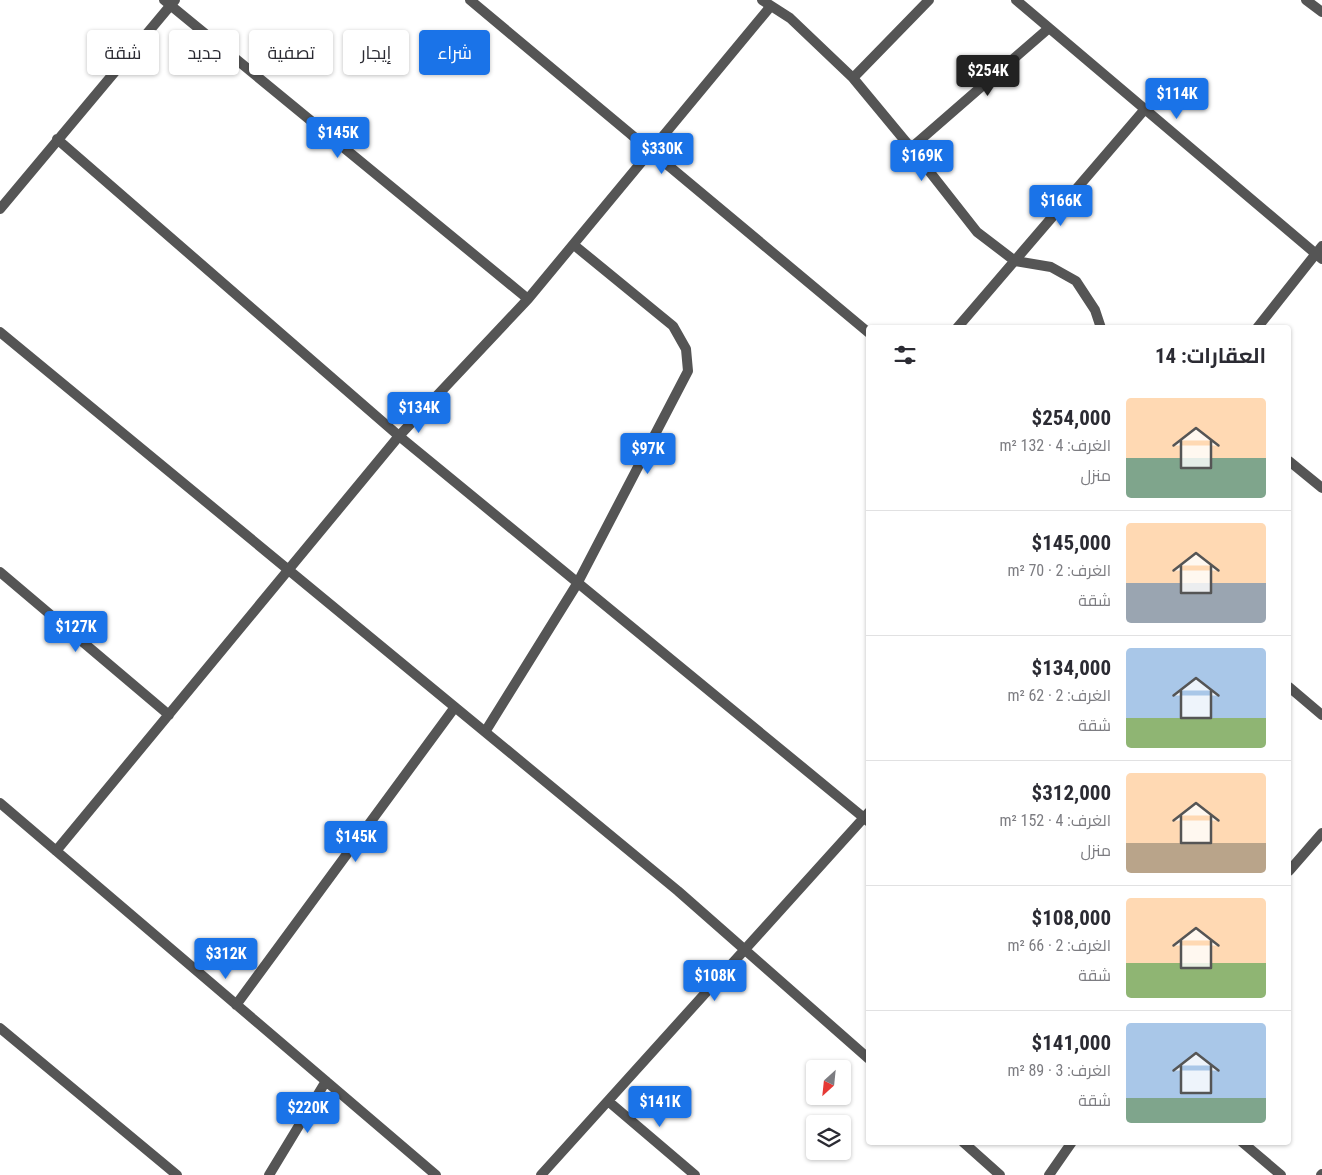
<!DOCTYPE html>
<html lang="ar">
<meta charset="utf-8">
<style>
:root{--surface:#fff;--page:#f2f2f3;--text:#2b2b33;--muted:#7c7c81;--line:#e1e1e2;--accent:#1a73e8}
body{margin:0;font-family:"Roboto Condensed",Cairo,sans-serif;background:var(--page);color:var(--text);direction:rtl;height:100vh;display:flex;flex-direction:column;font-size:19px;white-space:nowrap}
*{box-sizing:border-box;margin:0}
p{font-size:16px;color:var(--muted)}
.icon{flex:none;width:28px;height:28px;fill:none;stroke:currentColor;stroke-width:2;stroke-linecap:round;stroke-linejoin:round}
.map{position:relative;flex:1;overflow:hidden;direction:ltr}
.details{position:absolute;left:866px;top:325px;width:425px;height:820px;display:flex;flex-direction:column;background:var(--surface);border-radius:5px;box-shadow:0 1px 4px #0004;direction:rtl}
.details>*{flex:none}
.hud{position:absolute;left:15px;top:30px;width:475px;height:45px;direction:rtl;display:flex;gap:10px}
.needle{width:32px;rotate:207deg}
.fabs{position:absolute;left:806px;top:1060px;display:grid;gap:10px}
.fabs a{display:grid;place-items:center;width:45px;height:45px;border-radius:5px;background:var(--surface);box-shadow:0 1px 4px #0004;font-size:25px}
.price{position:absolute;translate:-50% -42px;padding:0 11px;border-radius:5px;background:var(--accent);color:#fff;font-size:16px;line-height:32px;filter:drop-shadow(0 1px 2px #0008)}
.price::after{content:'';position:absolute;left:50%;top:30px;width:15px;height:11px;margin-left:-8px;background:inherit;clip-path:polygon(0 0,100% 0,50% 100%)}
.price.on{background:#222;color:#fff}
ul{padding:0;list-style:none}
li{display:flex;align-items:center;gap:15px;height:125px;padding:0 25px}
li+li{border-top:1px solid var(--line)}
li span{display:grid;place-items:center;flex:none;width:140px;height:100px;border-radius:5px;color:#555}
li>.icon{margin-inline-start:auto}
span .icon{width:60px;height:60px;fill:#fffc;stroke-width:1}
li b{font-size:21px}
h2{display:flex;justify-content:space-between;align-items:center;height:60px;padding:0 25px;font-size:21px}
.pill{padding:0 18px;border-radius:5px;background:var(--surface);box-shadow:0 1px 4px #0004;font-size:18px;line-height:45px}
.pill.on{background:var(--accent);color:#fff}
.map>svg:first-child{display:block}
</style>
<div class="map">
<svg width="1322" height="1175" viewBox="0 0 1322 1175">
<rect width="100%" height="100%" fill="#fff"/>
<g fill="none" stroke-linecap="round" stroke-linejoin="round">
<path stroke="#555" stroke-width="10" d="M164 0 528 299
M470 0 869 333
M762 0 790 18 853 78 911 148 977 232 1015 261 1051 267 1076 281 1095 310 1101 328
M1016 0 1322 259
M1306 0 1322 12
M853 78 929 0
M57 139 399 436 869 822
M911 148 1049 28
M0 209 175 0
M957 328 1145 109
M1257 328 1322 246
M0 332 678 891 869 1059
M1289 461 1322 488
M0 572 169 715
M1289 687 1322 715
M485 732 577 584 688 371 686 349 673 326 574 245
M0 803 436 1175
M56 851 399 436 528 299 770 7
M1289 871 1322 833
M236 1005 455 707
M0 1028 177 1175
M608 1101 695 1175
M963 1142 1000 1175
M1242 1142 1281 1175
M269 1175 326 1081
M541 1175 869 812
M1049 1175 1072 1142
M1321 1175 1322 1174"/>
</g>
</svg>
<div class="fabs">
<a><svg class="needle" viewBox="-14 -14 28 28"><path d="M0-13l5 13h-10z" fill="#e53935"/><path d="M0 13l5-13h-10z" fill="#7c7c81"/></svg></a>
<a><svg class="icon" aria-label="layers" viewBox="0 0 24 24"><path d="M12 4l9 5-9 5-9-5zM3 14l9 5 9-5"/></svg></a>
</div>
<b class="price on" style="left:988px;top:97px">$254K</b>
<b class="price" style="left:1177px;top:120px">$114K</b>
<b class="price" style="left:338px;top:159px">$145K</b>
<b class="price" style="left:662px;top:175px">$330K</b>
<b class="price" style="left:922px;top:182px">$169K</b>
<b class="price" style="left:1061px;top:227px">$166K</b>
<b class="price" style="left:419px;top:434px">$134K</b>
<b class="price" style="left:648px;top:475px">$97K</b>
<b class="price" style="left:76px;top:653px">$127K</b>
<b class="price" style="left:356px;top:863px">$145K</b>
<b class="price" style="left:226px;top:980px">$312K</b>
<b class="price" style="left:715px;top:1002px">$108K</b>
<b class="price" style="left:660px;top:1128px">$141K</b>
<b class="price" style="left:308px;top:1134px">$220K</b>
<div class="hud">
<a class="pill on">شراء</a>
<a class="pill">إيجار</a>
<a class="pill">تصفية</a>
<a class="pill">جديد</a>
<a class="pill">شقة</a>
</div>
<section class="details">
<h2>العقارات: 14<svg class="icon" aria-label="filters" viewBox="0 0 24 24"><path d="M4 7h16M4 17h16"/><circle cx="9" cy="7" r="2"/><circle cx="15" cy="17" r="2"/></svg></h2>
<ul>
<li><span style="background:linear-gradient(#ffd9b3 60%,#7fa58c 0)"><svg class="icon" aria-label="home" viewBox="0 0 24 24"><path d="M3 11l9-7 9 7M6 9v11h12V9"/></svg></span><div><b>$254,000</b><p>الغرف: 4 · 132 m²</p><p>منزل</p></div></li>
<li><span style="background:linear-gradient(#ffd9b3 60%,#9aa5b1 0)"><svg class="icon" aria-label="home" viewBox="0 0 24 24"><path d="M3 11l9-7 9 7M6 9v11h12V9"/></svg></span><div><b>$145,000</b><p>الغرف: 2 · 70 m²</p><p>شقة</p></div></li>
<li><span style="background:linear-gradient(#a9c7e8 70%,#8fb573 0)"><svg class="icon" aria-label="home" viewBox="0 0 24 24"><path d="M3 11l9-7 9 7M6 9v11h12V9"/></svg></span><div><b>$134,000</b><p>الغرف: 2 · 62 m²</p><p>شقة</p></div></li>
<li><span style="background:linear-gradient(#ffd9b3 70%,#b9a48a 0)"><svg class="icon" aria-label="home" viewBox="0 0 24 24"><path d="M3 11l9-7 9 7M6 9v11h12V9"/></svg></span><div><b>$312,000</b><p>الغرف: 4 · 152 m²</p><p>منزل</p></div></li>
<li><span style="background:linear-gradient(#ffd9b3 65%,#8fb573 0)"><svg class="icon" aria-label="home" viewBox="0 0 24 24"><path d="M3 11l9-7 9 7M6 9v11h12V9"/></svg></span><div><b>$108,000</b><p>الغرف: 2 · 66 m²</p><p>شقة</p></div></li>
<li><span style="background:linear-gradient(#a9c7e8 75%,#7fa58c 0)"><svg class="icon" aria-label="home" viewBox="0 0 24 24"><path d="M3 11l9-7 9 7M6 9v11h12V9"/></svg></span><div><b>$141,000</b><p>الغرف: 3 · 89 m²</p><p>شقة</p></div></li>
</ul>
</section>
</div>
